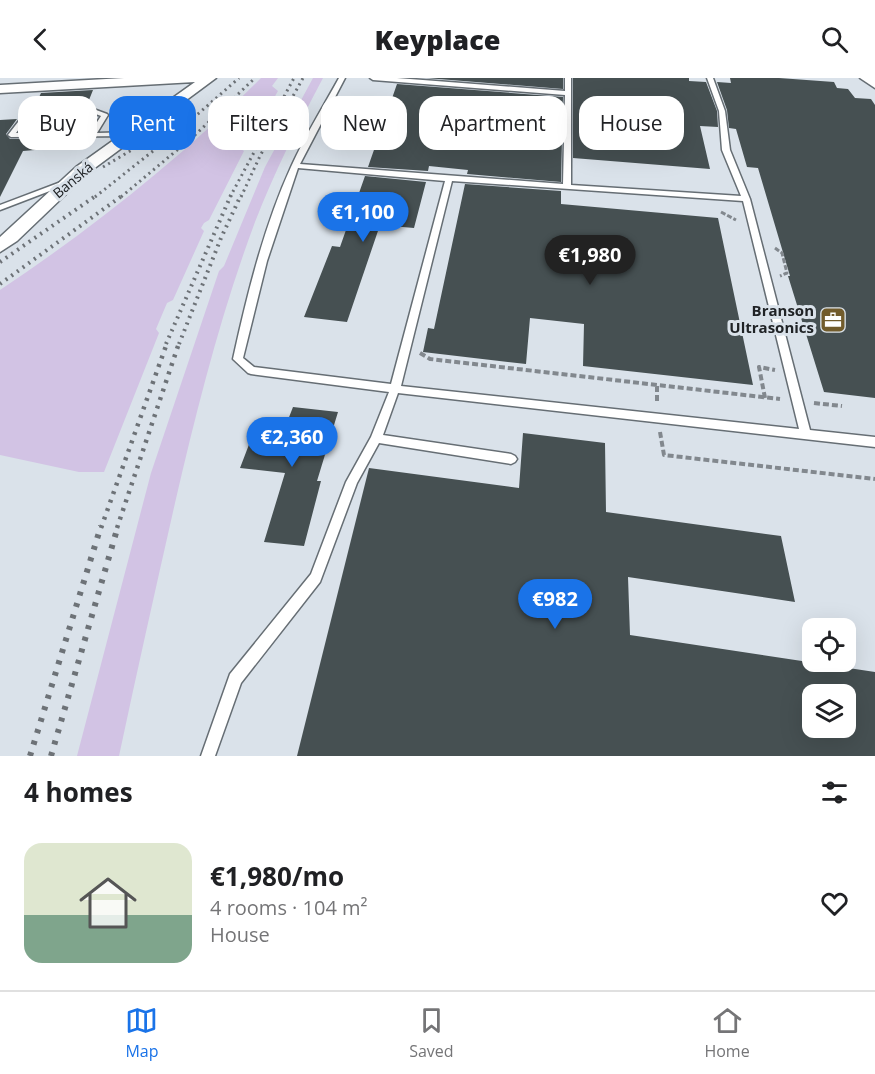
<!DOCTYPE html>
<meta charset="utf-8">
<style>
:root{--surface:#fff;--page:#f2f2f2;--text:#202124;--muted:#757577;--line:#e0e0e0;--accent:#1a73e8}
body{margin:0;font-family:"Open Sans",sans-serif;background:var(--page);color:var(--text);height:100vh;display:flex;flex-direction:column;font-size:22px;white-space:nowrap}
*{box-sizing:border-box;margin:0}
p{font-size:20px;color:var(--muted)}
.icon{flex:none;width:33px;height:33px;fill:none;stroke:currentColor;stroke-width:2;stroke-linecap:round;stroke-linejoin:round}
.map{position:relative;height:678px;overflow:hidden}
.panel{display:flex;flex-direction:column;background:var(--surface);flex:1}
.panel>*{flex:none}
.guide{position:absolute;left:18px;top:18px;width:840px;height:54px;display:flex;gap:12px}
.tools{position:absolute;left:802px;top:540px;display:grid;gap:12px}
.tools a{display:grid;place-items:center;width:54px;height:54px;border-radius:12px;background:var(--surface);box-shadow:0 6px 24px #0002;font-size:30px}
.price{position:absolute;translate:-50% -51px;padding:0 14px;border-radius:21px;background:var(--accent);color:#fff;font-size:20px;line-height:39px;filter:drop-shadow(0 2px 3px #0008)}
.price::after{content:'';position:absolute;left:50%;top:36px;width:18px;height:14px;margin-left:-9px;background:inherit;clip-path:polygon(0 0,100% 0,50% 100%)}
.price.selected{background:#222;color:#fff}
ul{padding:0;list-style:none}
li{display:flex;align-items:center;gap:18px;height:150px;padding:0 24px}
li span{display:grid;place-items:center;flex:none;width:168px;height:120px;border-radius:18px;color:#555}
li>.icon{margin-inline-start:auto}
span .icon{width:72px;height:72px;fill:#fffc;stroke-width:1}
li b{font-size:26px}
h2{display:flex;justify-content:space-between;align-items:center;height:72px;padding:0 24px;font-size:26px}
.pill{padding:0 21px;border-radius:18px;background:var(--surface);box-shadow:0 6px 24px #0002;font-size:21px;line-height:54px}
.pill.selected{background:var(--accent);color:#fff}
header{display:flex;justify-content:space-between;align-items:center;height:78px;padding:0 24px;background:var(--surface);font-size:27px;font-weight:800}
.dock{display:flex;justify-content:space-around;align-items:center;height:84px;border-top:2px solid var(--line);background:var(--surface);font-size:16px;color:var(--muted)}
.dock a{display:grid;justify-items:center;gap:3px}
.dock .selected{color:var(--accent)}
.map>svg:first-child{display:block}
</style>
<header><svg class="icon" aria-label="back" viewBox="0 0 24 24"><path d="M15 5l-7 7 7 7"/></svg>Keyplace<svg class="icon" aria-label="search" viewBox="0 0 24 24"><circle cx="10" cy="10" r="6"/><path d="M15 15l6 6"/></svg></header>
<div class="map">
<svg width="875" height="678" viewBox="0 0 875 678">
<rect width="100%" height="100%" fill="#dae2ea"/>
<path fill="#d2c3e4" d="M261 0H278L272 8 278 13 248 65 243 67 241 71 244 73 209 142 204 145 201 150 204 153 173 222 167 225 156 251 159 255 104 394H79L0 377V212C93 150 182 79 261 0Z
M313 0H323C298 47 274 95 255 144 221 235 197 330 175 425 156 509 137 593 119 678H77L151 395 219 193 224 188 265 89Z"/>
<path fill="#465052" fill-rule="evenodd" d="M426 0H563V11Z
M573 0H689V3L706 4 717 33 718 49 700 48 710 91 573 80Z
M730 0H779L834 4 837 10 848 11 855 20 871 21 875 27V320L824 314 788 198H790L758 90 747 89 736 51 729 50 727 32 717 4 731 5Z
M397 6 563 19 561 104 467 96 468 92 429 88 428 93 368 89Z
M93 12 87 27H67L33 32 41 15Z
M56 35H84L77 53H21L30 40Z
M17 41 6 56 10 61H73L70 69 23 73 0 119V42Z
M365 98 426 104 414 150 380 147 347 244 304 239 332 168 340 169Z
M465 106 561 113V126L718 140 753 307 583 288 584 246 530 240 526 286 423 274 428 250 434 251Z
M293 329 338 334 317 403H321L304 468 264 464 285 395 240 390 258 343 286 347Z
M523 355 605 365 606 434 781 458 795 524 628 499 630 557 875 594V678H297L369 390 519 410ZM813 616H846V650H813Z"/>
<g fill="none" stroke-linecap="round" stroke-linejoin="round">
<g stroke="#666e74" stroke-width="3">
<path id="service" d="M339 0H345L300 86 563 106 565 17 373 2 370 0H397L565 13V0H571V107L741 118 722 72 719 33 707 0H713L725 33 730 72 750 121 810 352 875 359V369L398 315 383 357 511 376 515 378 517 381 515 384 511 386 379 365 357 405 320 504 241 605 215 678H201L230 596 311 496 346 404 371 359 389 314 251 296 248 295 233 281C247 217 264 148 291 89 305 58 323 29 339 0ZM298 90 445 103 391 306 254 289 243 280 267 183ZM452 103 743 123 799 351 401 308Z
M67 29H88L107 36 108 37 97 55 134 54 137 56 134 58 11 59 8 57 25 35ZM78 32 88 33 101 38 90 55H16L29 38 56 33Z
M61 104 68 106 0 132V127Z"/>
</g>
<g stroke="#666e74" stroke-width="3">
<path id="minor" d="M124 0H216L88 95 17 163 0 174V159L76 89 195 4 0 15V7Z
M860 0H875V10Z"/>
</g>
<path stroke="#82888e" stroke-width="3" stroke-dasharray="5 2" stroke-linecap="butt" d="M721 134 736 142
M775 170 782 175 787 195 780 198"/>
<path stroke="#82888e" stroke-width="4" stroke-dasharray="6 3" stroke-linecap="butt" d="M420 275 430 281 780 321
M657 308V325
M765 320 759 289 775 292
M814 325 842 328
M660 354 664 377 875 401"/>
<use href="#service" fill="#fff" fill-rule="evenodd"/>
<use href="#minor" fill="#fff" fill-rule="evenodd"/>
<path stroke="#6d7277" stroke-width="3" stroke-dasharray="2 4" stroke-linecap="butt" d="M103 89 186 40
M95 119 182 50 239 0
M121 119 195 57 255 0
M230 119 294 0
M241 119 260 78 303 0"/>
<path stroke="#6d7277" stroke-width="4" stroke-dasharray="2 5" stroke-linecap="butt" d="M0 184 97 117
M0 206 123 117
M166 266 231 117
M179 266 221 160 241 117"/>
<path stroke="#6d7277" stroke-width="4.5" stroke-dasharray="3 6" stroke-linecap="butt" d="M101 450 167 265
M117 450 179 265"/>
<path stroke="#6d7277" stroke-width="6" stroke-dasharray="4 8" stroke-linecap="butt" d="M30 678 101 448
M51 678 118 448"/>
</g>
<defs>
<g id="office-square" transform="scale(1.35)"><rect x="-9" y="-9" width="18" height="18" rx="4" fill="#725c2c" stroke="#dae2ea"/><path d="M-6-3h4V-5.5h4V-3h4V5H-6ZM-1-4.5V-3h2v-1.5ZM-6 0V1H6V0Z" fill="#fff"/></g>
</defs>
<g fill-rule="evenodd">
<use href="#office-square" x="833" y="242"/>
</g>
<g text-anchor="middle" stroke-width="6" stroke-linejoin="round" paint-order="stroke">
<g font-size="14" fill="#202326" stroke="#dae2ea">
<text transform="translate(73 102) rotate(-40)" y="5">Banská</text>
</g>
<g font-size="15" font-weight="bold" fill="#202326" stroke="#dae2ea" text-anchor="end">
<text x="814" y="238">Branson<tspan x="814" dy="17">Ultrasonics</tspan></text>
</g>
</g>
</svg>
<div class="tools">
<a><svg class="icon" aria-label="locate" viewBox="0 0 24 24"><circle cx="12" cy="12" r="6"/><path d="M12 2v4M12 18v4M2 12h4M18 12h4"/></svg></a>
<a><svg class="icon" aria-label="layers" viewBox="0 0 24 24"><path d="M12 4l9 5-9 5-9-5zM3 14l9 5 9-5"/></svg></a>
</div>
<b class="price" style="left:363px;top:165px">€1,100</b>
<b class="price selected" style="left:590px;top:208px">€1,980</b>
<b class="price" style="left:292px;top:390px">€2,360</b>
<b class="price" style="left:555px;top:552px">€982</b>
<div class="guide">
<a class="pill">Buy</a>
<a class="pill selected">Rent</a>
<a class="pill">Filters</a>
<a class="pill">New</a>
<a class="pill">Apartment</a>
<a class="pill">House</a>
</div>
</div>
<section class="panel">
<h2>4 homes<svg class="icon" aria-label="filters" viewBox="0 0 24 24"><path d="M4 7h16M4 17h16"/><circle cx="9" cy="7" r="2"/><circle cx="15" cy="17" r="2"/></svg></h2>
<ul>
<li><span style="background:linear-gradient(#dfe7d0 60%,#7fa58c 0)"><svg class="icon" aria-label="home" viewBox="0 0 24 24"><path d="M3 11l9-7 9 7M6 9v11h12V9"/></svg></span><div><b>€1,980/mo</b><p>4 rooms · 104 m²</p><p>House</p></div><svg class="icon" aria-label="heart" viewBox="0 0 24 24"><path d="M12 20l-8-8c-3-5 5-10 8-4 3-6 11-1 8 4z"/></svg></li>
</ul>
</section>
<nav class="dock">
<a class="selected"><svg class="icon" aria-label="map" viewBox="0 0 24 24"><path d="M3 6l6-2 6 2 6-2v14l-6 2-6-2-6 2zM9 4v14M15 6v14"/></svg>Map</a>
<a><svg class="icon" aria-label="saved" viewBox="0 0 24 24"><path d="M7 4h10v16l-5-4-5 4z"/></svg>Saved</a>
<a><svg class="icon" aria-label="home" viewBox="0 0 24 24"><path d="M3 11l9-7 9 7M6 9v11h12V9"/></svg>Home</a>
</nav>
